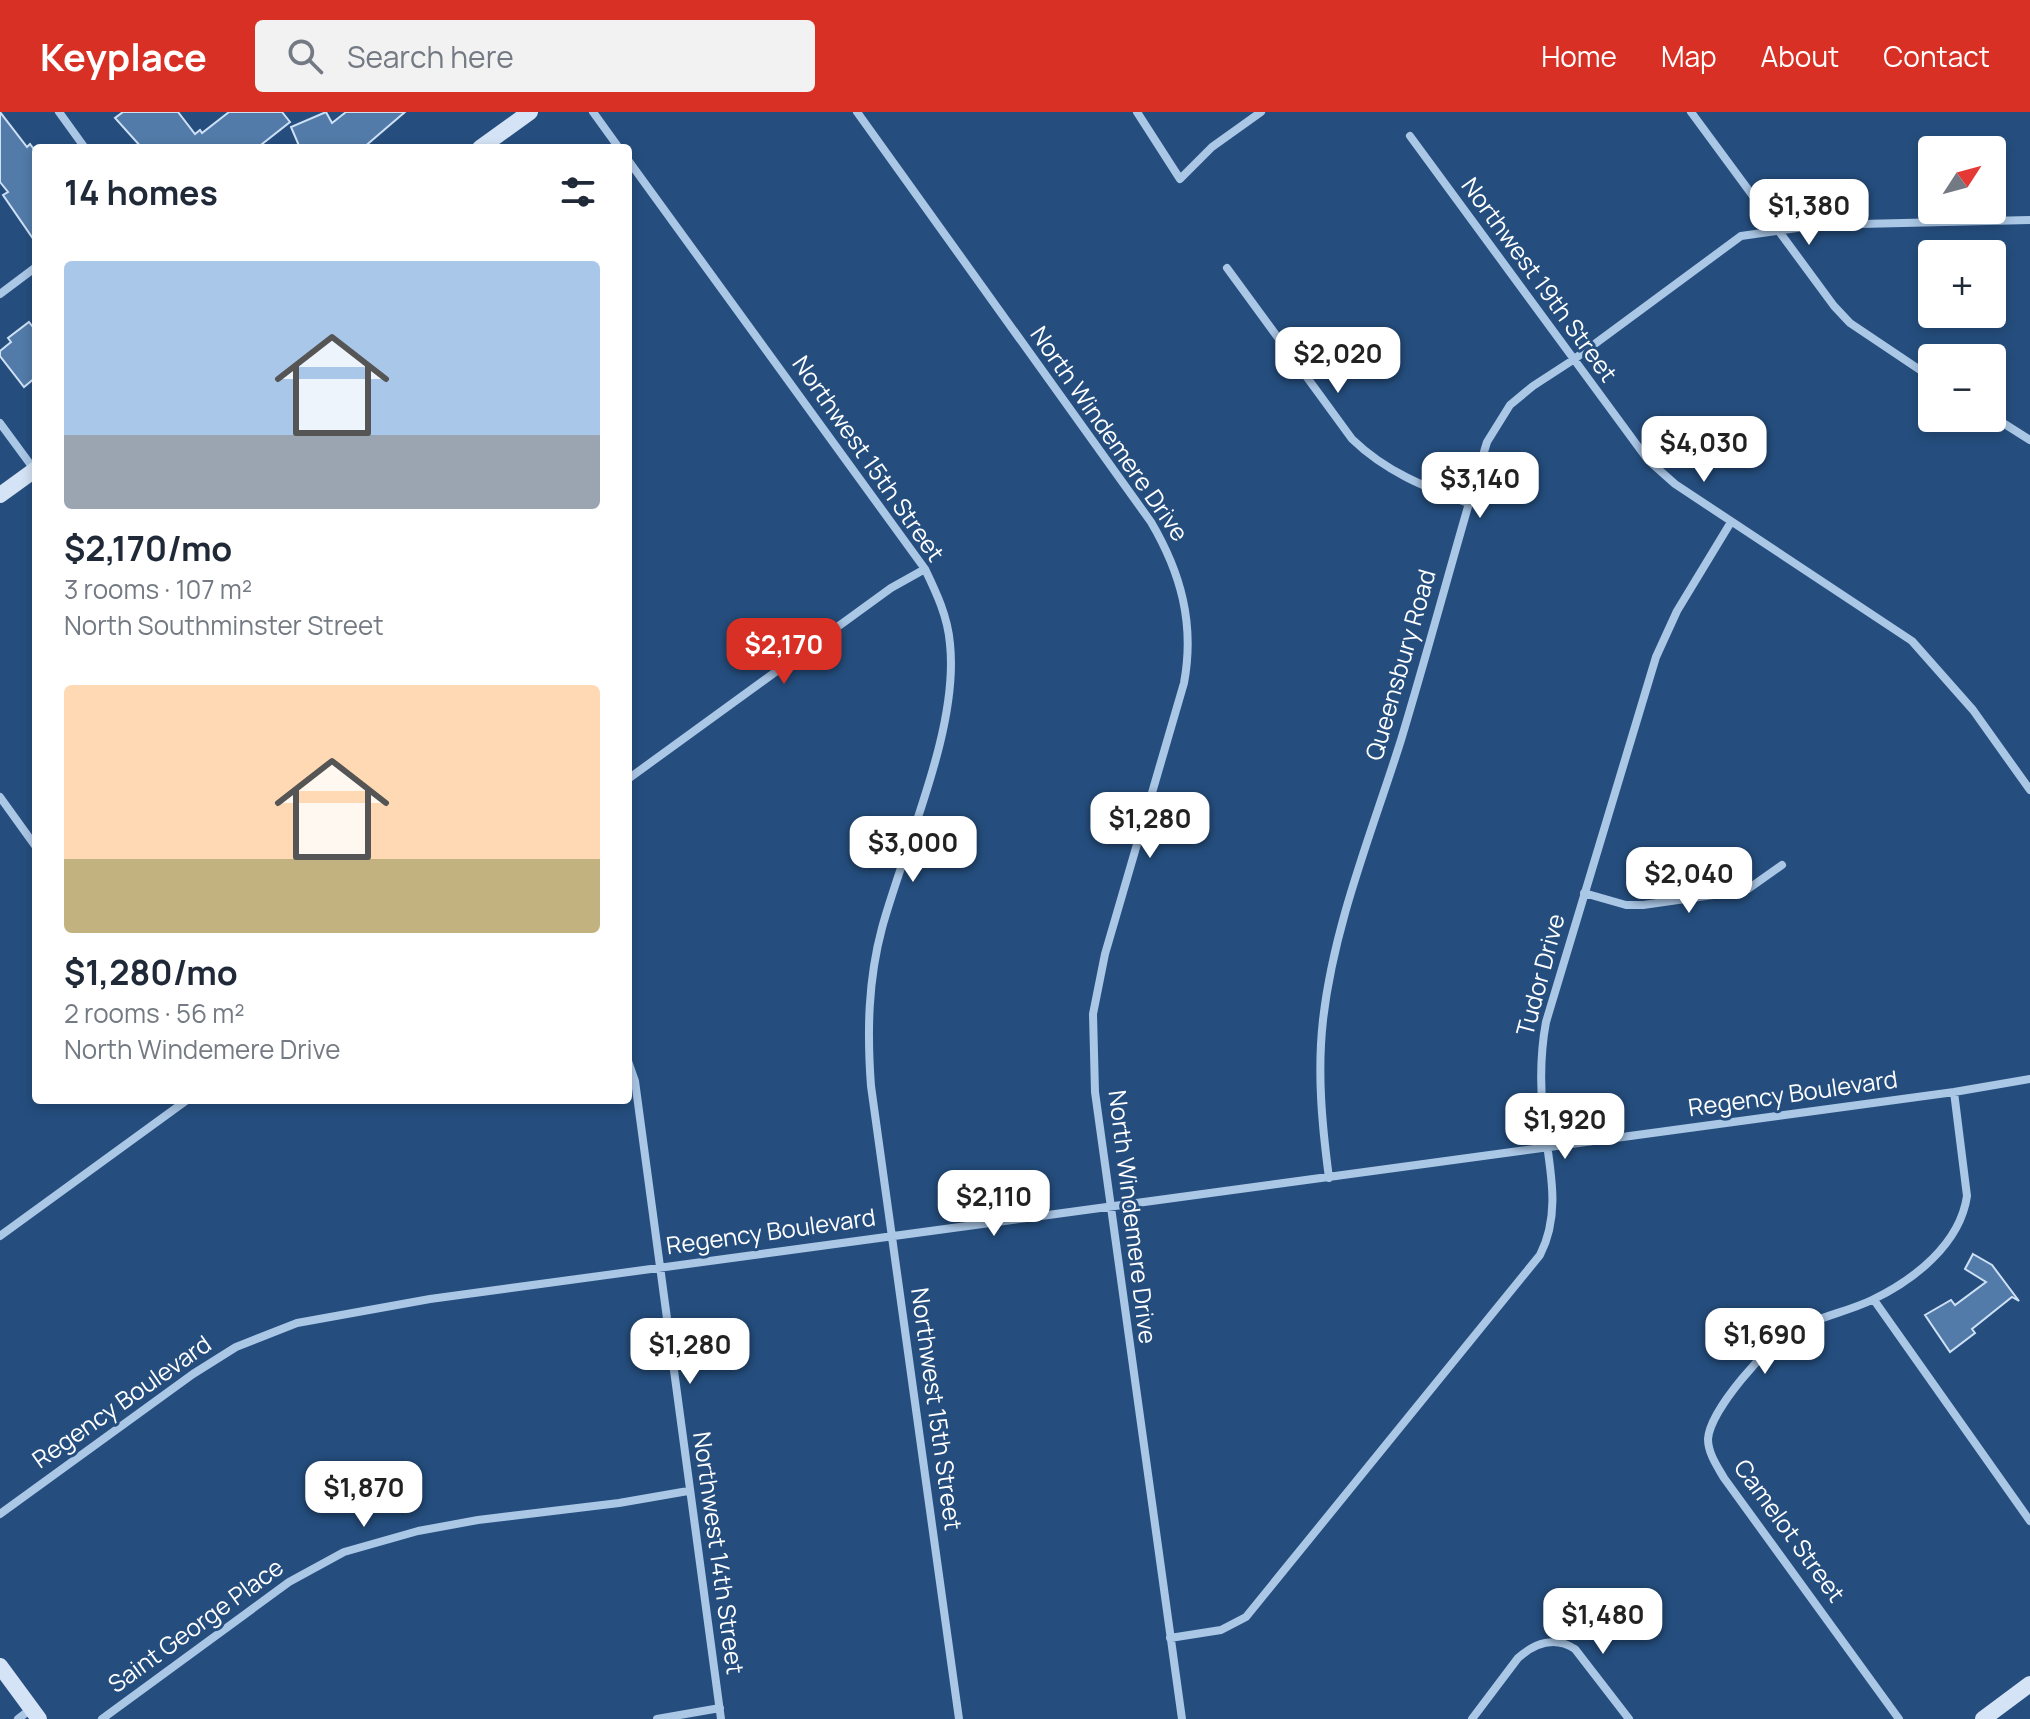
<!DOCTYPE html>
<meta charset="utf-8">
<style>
:root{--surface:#fff;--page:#f2f2f3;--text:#1f2937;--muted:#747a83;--accent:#d93025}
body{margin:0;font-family:Manrope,sans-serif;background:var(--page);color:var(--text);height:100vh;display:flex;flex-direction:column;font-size:30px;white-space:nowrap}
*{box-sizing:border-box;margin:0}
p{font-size:26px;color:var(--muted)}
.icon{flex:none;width:44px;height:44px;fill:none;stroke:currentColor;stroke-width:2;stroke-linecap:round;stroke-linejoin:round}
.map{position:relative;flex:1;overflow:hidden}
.panel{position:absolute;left:32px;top:32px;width:600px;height:960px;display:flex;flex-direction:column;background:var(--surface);border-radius:8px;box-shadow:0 4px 12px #0003}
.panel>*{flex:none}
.needle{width:52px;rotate:54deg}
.buttons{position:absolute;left:1918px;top:24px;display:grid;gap:16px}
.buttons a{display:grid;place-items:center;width:88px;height:88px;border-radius:8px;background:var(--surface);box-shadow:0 4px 12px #0003;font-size:40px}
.price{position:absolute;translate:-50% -68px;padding:0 18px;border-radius:16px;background:#fff;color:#222;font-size:26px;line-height:52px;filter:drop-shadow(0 2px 4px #0008)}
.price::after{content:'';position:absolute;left:50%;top:48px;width:24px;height:18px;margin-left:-12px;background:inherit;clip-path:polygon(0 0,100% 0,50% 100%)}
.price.selected{background:var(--accent);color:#fff}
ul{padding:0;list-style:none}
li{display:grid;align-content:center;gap:16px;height:424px;padding:0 32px}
li span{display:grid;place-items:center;height:248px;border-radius:8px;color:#555}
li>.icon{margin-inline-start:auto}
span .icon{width:144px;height:144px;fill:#fffc;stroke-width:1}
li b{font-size:34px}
h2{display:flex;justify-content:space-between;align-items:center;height:96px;padding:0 32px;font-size:34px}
header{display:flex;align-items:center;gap:48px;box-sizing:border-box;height:112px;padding:0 40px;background:var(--accent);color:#fff}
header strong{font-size:38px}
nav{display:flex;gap:44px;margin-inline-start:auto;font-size:28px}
.search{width:560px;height:72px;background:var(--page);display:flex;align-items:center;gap:20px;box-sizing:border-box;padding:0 28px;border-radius:8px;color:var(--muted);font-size:30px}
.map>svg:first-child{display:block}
</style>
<header>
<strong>Keyplace</strong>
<div class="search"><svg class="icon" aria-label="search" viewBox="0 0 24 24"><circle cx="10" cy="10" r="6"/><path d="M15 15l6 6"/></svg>Search here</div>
<nav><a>Home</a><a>Map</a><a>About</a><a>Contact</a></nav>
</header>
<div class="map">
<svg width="2030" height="1607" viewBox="0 0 2030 1607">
<rect width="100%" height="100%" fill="#254e7e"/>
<path fill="#527ba9" stroke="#cee0f5" stroke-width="2" d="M0 0 27 35 30 32 36 40V131L3 83 8 80 0 70Z
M123 0H178L195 22 200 18 202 21 229 0H282L290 10 257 36H142L115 6Z
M326 0 332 11 346 0H405L363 36H300L291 15Z
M29 210 36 219V265L24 275 0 244V239L11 230 8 226Z
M1973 1142 1992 1153 2019 1189 2012 1185 1972 1217 1975 1221 1950 1240 1925 1203 1951 1188 1955 1193 1986 1170 1965 1157Z"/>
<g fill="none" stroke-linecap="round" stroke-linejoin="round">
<path stroke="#abc7e6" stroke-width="8" d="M59 0 85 36
M593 0 619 36
M857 0 1151 410C1181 461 1195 512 1184 571L1105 842 1093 902 1095 980 1182 1607
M1137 0 1180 67 1212 35 1261 0
M1691 0 1834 194 1850 211 1932 266
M1410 24 1648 348 1675 372 1912 529 1973 598 2030 678
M628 48 925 457C936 480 948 505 950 532 959 617 905 732 882 816 868 868 867 920 871 974L959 1607
M1227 156 1352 327C1386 360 1425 375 1468 391
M0 182 36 155
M1992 304 2030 328
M0 311 36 360
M628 667 891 476 925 457
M0 685 36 735
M1584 781 1626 793H1643L1720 782 1748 777 1782 753
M628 949 635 969 721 1607
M1329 1066C1322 1013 1317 961 1323 908 1334 812 1372 720 1401 628 1431 529 1457 429 1487 330L1510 293 1533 274 1573 248 1741 124 1818 113 2030 108
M0 1124 187 988
M1874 1188 2030 1409
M0 1402 193 1262 236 1235 297 1211 430 1187 1954 980 2030 967
M1170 1526 1221 1518 1246 1505 1540 1143C1563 1098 1548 1051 1543 1003 1540 971 1540 942 1546 910L1656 545 1677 499 1731 410
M18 1607 31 1597
M102 1607 289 1470 344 1440 418 1419 478 1408 619 1391 688 1379
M657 1607 720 1596
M1472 1607 1518 1546C1535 1531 1555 1524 1575 1537L1629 1607
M1899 1607 1724 1366C1717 1354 1708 1341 1708 1327 1710 1298 1767 1233 1793 1219 1817 1205 1847 1200 1872 1188 1914 1168 1960 1132 1967 1084L1954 980"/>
<path stroke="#d4e3f5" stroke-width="16" d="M480 36 530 0
M0 383 36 357
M0 1554 39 1607
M1983 1607 2030 1572"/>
</g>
<g text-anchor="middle" stroke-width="6" stroke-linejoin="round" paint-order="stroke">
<g font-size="24" fill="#fff" stroke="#254e7e">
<text transform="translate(1539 168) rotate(54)" y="8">Northwest 19th Street</text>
<text transform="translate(1109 322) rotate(55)" y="8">North Windemere Drive</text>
<text transform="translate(868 347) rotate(55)" y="8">Northwest 15th Street</text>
<text transform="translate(1401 553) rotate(-74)" y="8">Queensbury Road</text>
<text transform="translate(1541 863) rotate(-75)" y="8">Tudor Drive</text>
<text transform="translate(1793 982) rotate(-8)" y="8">Regency Boulevard</text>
<text transform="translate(1132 1105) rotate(83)" y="8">North Windemere Drive</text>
<text transform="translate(771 1120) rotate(-8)" y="8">Regency Boulevard</text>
<text transform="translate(122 1290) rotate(-35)" y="8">Regency Boulevard</text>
<text transform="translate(936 1297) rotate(82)" y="8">Northwest 15th Street</text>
<text transform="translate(1789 1419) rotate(54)" y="8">Camelot Street</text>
<text transform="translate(718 1441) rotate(82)" y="8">Northwest 14th Street</text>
<text transform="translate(196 1514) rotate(-36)" y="8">Saint George Place</text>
</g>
</g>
</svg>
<div class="buttons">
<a><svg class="needle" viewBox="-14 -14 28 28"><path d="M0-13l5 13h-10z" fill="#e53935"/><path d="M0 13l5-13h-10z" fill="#747a83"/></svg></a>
<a>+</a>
<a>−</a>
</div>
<b class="price" style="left:1809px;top:135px">$1,380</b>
<b class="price" style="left:1338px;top:283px">$2,020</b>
<b class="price" style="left:1704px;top:372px">$4,030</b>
<b class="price" style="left:1480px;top:408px">$3,140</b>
<b class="price selected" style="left:784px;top:574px">$2,170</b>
<b class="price" style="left:1150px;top:748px">$1,280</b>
<b class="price" style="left:913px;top:772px">$3,000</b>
<b class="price" style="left:1689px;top:803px">$2,040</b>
<b class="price" style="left:1565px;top:1049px">$1,920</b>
<b class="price" style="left:994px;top:1126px">$2,110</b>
<b class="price" style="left:1765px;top:1264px">$1,690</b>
<b class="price" style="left:690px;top:1274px">$1,280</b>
<b class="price" style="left:364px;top:1417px">$1,870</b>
<b class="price" style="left:1603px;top:1544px">$1,480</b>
<section class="panel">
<h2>14 homes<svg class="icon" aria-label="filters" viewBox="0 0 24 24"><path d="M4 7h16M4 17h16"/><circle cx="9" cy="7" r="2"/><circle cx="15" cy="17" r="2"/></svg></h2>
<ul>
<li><span style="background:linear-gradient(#a9c7e8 70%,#9aa5b1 0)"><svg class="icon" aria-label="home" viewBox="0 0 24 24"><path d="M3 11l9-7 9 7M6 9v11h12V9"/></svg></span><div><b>$2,170/mo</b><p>3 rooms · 107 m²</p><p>North Southminster Street</p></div></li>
<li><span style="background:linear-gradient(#ffd9b3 70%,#c2b280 0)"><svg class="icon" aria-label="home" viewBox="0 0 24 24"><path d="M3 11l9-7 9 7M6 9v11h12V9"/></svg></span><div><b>$1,280/mo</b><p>2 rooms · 56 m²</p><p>North Windemere Drive</p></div></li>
</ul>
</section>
</div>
